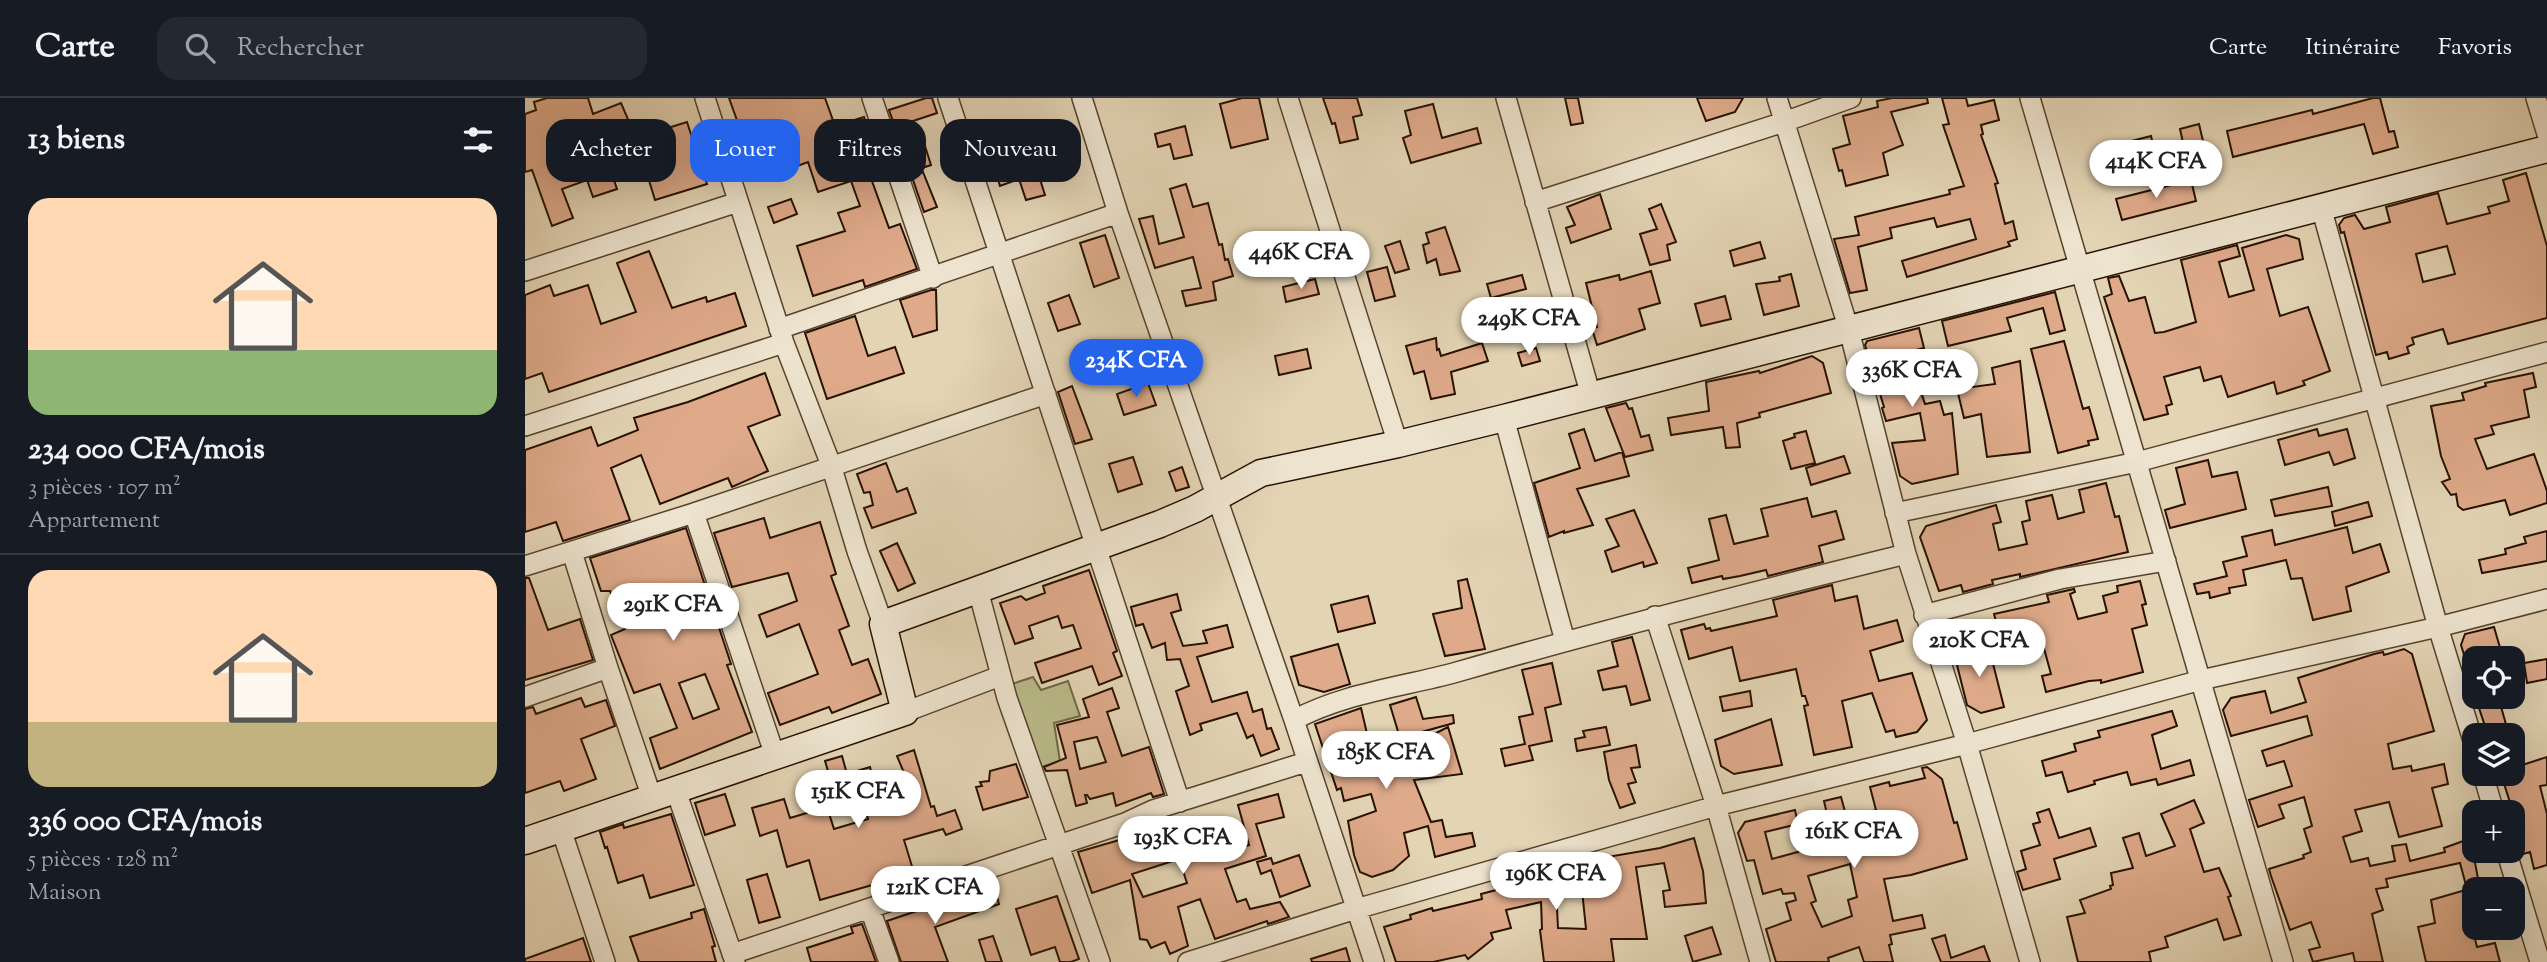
<!DOCTYPE html>
<html lang="fr">
<meta charset="utf-8">
<style>
:root{--surface:#171b24;--page:#242831;--text:#f1f3f6;--muted:#9ea1a6;--line:#363941;--accent:#2563eb}
body{margin:0;font-family:"Sorts Mill Goudy",serif;background:var(--page);color:var(--text);height:100vh;display:flex;flex-direction:column;font-size:26px;white-space:nowrap}
*{box-sizing:border-box;margin:0}
p{font-size:23px;color:var(--muted)}
.icon{flex:none;width:38px;height:38px;fill:none;stroke:currentColor;stroke-width:2;stroke-linecap:round;stroke-linejoin:round}
.map{position:relative;flex:1;overflow:hidden}
.details{display:flex;flex-direction:column;background:var(--surface);width:525px}
.details>*{flex:none}
.hud{position:absolute;left:21px;top:21px;width:665px;height:63px;display:flex;gap:14px}
.tools{position:absolute;left:1937px;top:548px;display:grid;gap:14px}
.tools a{display:grid;place-items:center;width:63px;height:63px;border-radius:14px;background:var(--surface);box-shadow:0 7px 28px #0002;font-size:35px}
.price{position:absolute;translate:-50% -60px;padding:0 16px;border-radius:24px;background:#fff;color:#222;font-size:23px;line-height:46px;filter:drop-shadow(0 2px 4px #0008)}
.price::after{content:'';position:absolute;left:50%;top:42px;width:21px;height:16px;margin-left:-10px;background:inherit;clip-path:polygon(0 0,100% 0,50% 100%)}
.price.active{background:var(--accent);color:#fff}
ul{padding:0;list-style:none}
li{display:grid;align-content:center;gap:14px;height:371px;padding:0 28px}
li+li{border-top:2px solid var(--line)}
li span{display:grid;place-items:center;height:217px;border-radius:21px;color:#555}
li>.icon{margin-inline-start:auto}
span .icon{width:126px;height:126px;fill:#fffc;stroke-width:1}
li b{font-size:30px}
h2{display:flex;justify-content:space-between;align-items:center;height:84px;padding:0 28px;font-size:30px}
.tag{padding:0 24px;border-radius:21px;background:var(--surface);box-shadow:0 7px 28px #0002;font-size:24px;line-height:63px}
.tag.active{background:var(--accent);color:#fff}
header{display:flex;align-items:center;gap:42px;box-sizing:border-box;height:98px;padding:0 35px;background:var(--surface);border-bottom:2px solid var(--line)}
header strong{font-size:33px}
nav{display:flex;gap:38px;margin-inline-start:auto;font-size:24px}
.search{width:490px;height:63px;background:var(--page);display:flex;align-items:center;gap:18px;box-sizing:border-box;padding:0 24px;border-radius:21px;color:var(--muted);font-size:26px}
main{display:flex;flex:1;min-height:0}
.map>svg:first-child{display:block}
</style>
<header>
<strong>Carte</strong>
<div class="search"><svg class="icon" aria-label="search" viewBox="0 0 24 24"><circle cx="10" cy="10" r="6"/><path d="M15 15l6 6"/></svg>Rechercher</div>
<nav><a>Carte</a><a>Itinéraire</a><a>Favoris</a></nav>
</header>
<main>
<section class="details">
<h2>13 biens<svg class="icon" aria-label="filters" viewBox="0 0 24 24"><path d="M4 7h16M4 17h16"/><circle cx="9" cy="7" r="2"/><circle cx="15" cy="17" r="2"/></svg></h2>
<ul>
<li><span style="background:linear-gradient(#ffd9b3 70%,#8fb573 0)"><svg class="icon" aria-label="home" viewBox="0 0 24 24"><path d="M3 11l9-7 9 7M6 9v11h12V9"/></svg></span><div><b>234 000 CFA/mois</b><p>3 pièces · 107 m²</p><p>Appartement</p></div></li>
<li><span style="background:linear-gradient(#ffd9b3 70%,#c2b280 0)"><svg class="icon" aria-label="home" viewBox="0 0 24 24"><path d="M3 11l9-7 9 7M6 9v11h12V9"/></svg></span><div><b>336 000 CFA/mois</b><p>5 pièces · 128 m²</p><p>Maison</p></div></li>
</ul>
</section>
<div class="map">
<svg width="2022" height="864" viewBox="0 0 2022 864">
<rect width="100%" height="100%" fill="#e3d4b4"/>
<filter id="stains"><feTurbulence type="fractalNoise" baseFrequency=".00286" numOctaves="4"/><feColorMatrix values="0 0 0 0 .2 0 0 0 0 .09 0 0 0 0 .02 0 0 0 .5 -.17"/></filter>
<radialGradient id="worn" r=".72"><stop offset=".6" stop-color="#630" stop-opacity="0"/><stop offset="1" stop-color="#630" stop-opacity=".3"/></radialGradient>
<path fill="#babb89" stroke="#716645" stroke-width="2" d="M508 579 516 592 543 583 555 618 529 625 535 663 510 671 484 587Z"/>
<path fill="#deaa8a" stroke="#281201" stroke-width="2" fill-rule="evenodd" d="M22 0H63L68 16 96 5 111 40 78 49 92 91 68 99 62 82 37 91 48 120 27 128 7 72 0 74V16L11 12 9 4Z
M204 0H300L310 28 339 19 358 79 347 83 364 130 375 126 392 171 340 189 338 182 288 198 272 148 320 133 313 115 335 108 326 83 293 94 283 64 256 74 248 49 241 51 231 22 214 28Z
M401 0H407L412 15 370 29 364 12Z
M717 0H734L743 41 706 50 695 6Z
M798 0H832L837 17 828 19 833 41 815 45 810 25 807 26Z
M1040 0H1053L1058 25 1046 27Z
M1172 0H1218L1210 14 1181 23Z
M1367 0H1402L1403 5 1366 14 1378 47 1358 55 1363 77 1321 88 1317 72 1314 73 1308 51 1325 46 1318 18 1353 9 1352 3Z
M1417 0H1441L1443 8 1469 2 1474 22 1456 27 1458 36 1456 37 1473 85 1470 86 1480 126 1488 123 1492 141 1483 144 1485 148 1382 179 1377 163 1451 141 1445 121 1412 129 1409 120 1365 130 1367 140 1333 149 1342 192 1325 195 1309 141 1334 137 1330 119 1425 96 1424 92 1439 88 1418 27 1424 26Z
M1848 0H1855L1864 34 1869 33 1873 49 1848 56 1839 26 1708 59 1702 33 1787 12 1788 16Z
M908 6 917 40 952 30 956 45 886 65 878 40 886 37 880 13Z
M162 24 182 86 130 102 111 40Z
M1674 26 1685 73 1665 77 1655 31Z
M660 28 667 57 649 61 645 46 633 49 630 36Z
M1626 38 1632 64 1593 74 1587 48Z
M400 48 406 67 391 72 384 53Z
M507 56 520 97 501 102 494 81 475 88 469 68Z
M398 74 412 109 399 114 387 79Z
M2001 75 2022 148V220L1923 246 1918 231 1887 240 1889 246 1882 249 1884 255 1864 261 1862 254 1851 257 1819 134 1816 135 1814 127 1819 120 1830 117 1839 131 1865 124 1861 109 1913 95 1922 126 1965 115 1963 109 1984 103 1978 82ZM1922 148 1930 176 1898 184 1891 156Z
M1666 82 1671 103 1597 122 1591 101Z
M661 86 668 109 683 105 694 147 697 146 700 162 703 161 708 178 688 184 691 202 661 208 657 193 676 190 668 159 630 170 614 121 628 118 634 146 659 139 645 91Z
M1075 96 1086 131 1046 145 1041 130 1050 127 1042 109Z
M266 101 272 116 249 125 243 109Z
M1136 106 1151 144 1142 147 1145 162 1125 167 1115 136 1132 131 1124 111Z
M920 129 935 173 915 177 911 161 902 165 898 147 904 145 901 135Z
M580 137 594 180 569 189 555 145Z
M1761 137 1774 141 1778 161 1742 171 1755 218 1783 209 1805 273 1778 283 1780 287 1752 296 1749 284 1703 299 1696 278 1679 283 1675 269 1639 279 1647 306 1641 308 1643 316 1619 322 1579 199 1587 196 1583 180 1594 178 1604 203 1620 199 1630 235 1639 234 1671 224 1656 162 1712 147 1715 158 1694 164 1704 199 1729 192 1717 150Z
M875 143 884 171 870 175 860 148Z
M1235 144 1240 160 1209 168 1205 153Z
M124 153 147 210 181 199 182 204 210 195 221 228 24 294 17 275 0 281V197L25 187 29 198 63 187 76 226 111 214 92 165Z
M862 169 870 198 850 203 842 174Z
M1126 173 1135 205 1114 211 1120 231 1072 247 1067 231 1072 229 1061 185 1094 177 1095 182Z
M1266 176 1274 208 1239 217 1231 186 1255 183 1254 179Z
M997 177 1001 191 966 200 962 186Z
M790 181 794 196 761 204 758 189Z
M406 192H411L412 232 388 239 375 202Z
M1530 194 1540 232 1525 236 1518 210 1482 220 1486 233 1423 248 1417 223Z
M544 197 555 226 533 233 523 205Z
M1200 198 1206 221 1176 228 1170 206Z
M330 218 343 258 370 249 379 275 302 301 280 235Z
M1394 230 1399 250 1383 254 1400 306 1415 303 1419 317 1427 315 1433 376 1387 386 1375 378 1367 345 1400 342 1395 315 1361 323 1357 310 1359 309 1340 247 1342 243Z
M911 240 912 252 914 251 916 258 957 245 963 263 926 274 930 296 906 301 899 273 889 276 881 248Z
M1539 243 1558 311 1564 309 1573 341 1563 343 1564 347 1533 355 1506 251Z
M1011 250 1015 263 997 268 993 255Z
M782 251 786 270 754 277 750 258Z
M1287 258 1298 265 1306 295 1234 315 1235 319 1212 325 1215 349 1201 350 1198 329 1146 337 1143 320 1184 313 1181 284 1234 273 1235 275Z
M1495 263 1505 354 1462 359 1456 316 1439 320 1432 291 1470 286 1467 270Z
M240 275 255 317 223 329 243 373 207 389 203 380 135 406 116 357 86 370 105 422 38 443 31 424 0 434V352L66 329 73 348 113 332 109 320 163 304Z
M2008 275 2011 289 1999 292 2004 319 1966 328 1969 336 1950 341 1962 371 2009 356 2022 393V405L1985 417 1980 402 1938 412 1933 408 1931 396 1926 397 1917 384 1925 381 1916 358 1906 308 1939 302 1937 295 1961 288 1960 285Z
M623 285 631 307 599 317 592 296Z
M547 288 567 341 550 346 533 294Z
M1101 305 1104 311 1107 310 1116 339 1124 337 1128 352 1100 359 1081 310Z
M1059 331 1070 363 1097 354 1104 378 1052 391 1068 427 1039 435V433L1024 439 1009 385 1055 370 1044 336Z
M1792 331 1794 338 1822 331 1830 360 1809 367 1804 354 1760 367 1753 342Z
M1281 333 1290 365 1266 371 1258 343 1270 339 1269 336Z
M1319 358 1325 375 1286 387 1281 370Z
M608 359 617 386 593 394 584 366Z
M1683 362 1687 379 1712 374 1721 411 1645 430 1640 412 1660 406 1651 370Z
M361 365 372 394 382 390 391 415 347 430 339 410 348 407 345 394 339 395 332 376Z
M657 369 664 389 651 393 644 374Z
M1581 385 1590 419 1594 418 1603 454 1495 479V476L1467 482 1468 486 1438 494 1436 487 1414 493 1395 439 1401 428 1471 407 1476 424 1468 426 1474 452 1502 446 1497 424 1505 422 1501 403 1527 397 1533 421 1559 414 1554 392Z
M1803 389 1807 408 1750 418 1746 402Z
M1282 400 1287 419 1311 413 1319 441 1294 448 1298 464 1243 478 1241 472 1215 478 1198 481 1197 478 1167 485 1163 470 1194 462 1184 421 1201 417 1209 446 1243 438 1236 411Z
M1843 404 1847 418 1810 428 1807 414Z
M1109 412 1132 465 1119 469 1118 464 1087 474 1080 453 1094 448 1081 421Z
M239 420 245 440 295 424 311 476 306 478 324 528 314 532 327 567 343 561 356 596 307 615 304 609 255 627 243 595 293 576 274 526 242 539 234 517 272 503 263 475 207 489 189 435Z
M1822 429 1828 455 1855 446 1864 474 1821 489 1826 513 1788 522 1777 480 1766 481 1761 462 1718 472 1721 487 1704 490 1705 495 1685 500 1684 494 1672 496 1669 486 1702 478 1698 464 1722 458 1717 439 1747 432 1750 447Z
M161 430 206 566 202 567 227 634 135 671 125 640 152 630 135 586 109 595 86 537 100 531 85 493H76L65 460ZM180 576 194 611 168 621 154 585Z
M2022 433V463L1957 475 1954 462 1981 456 1980 451 2001 445 1999 439Z
M372 445 390 485 373 493 355 453Z
M564 472 592 553 588 555 597 578 574 587 567 568 517 585 510 565 556 550 548 527 537 530 533 518 504 528 508 540 490 546 475 505 496 498 501 502 520 495 518 488Z
M0 480H4L23 532 55 521 68 562 0 582Z
M942 481 960 551 920 558 908 516 937 510 933 483Z
M1615 483 1621 506 1617 507 1622 527 1607 531 1618 574 1576 585V582L1564 583 1521 594 1517 578 1526 576 1518 547 1509 549 1504 527 1474 534 1469 516 1524 504 1522 497 1549 491 1550 494 1545 496 1553 521 1582 514 1578 498 1593 494 1592 488Z
M1307 487 1310 503 1332 498 1339 531 1372 522 1378 543 1345 553 1354 583 1387 575 1402 622 1392 634 1371 639 1369 632 1361 634 1347 595 1317 603 1327 649 1289 657 1279 608 1283 607 1280 598H1277L1271 571 1215 583 1207 549 1164 561 1156 532 1179 526 1181 531 1185 530 1186 533 1252 518 1248 502Z
M652 496 656 512 646 515 658 548 682 545 678 533 702 527 708 549 672 559 687 604 722 594 728 614 737 611 742 631 746 630 754 651 736 658 728 637 722 640 712 615 675 626 677 632 665 637 651 593 664 588 655 561 642 562 640 545 627 550 618 526 611 528 606 509Z
M843 498 850 525 813 534 806 507Z
M1969 529 1978 560H1940L1936 547 1940 536Z
M1107 539 1125 602 1106 607 1101 588 1078 592 1073 573 1093 568 1087 544Z
M813 546 825 586 799 594 774 587 766 559Z
M1463 546 1479 609 1456 615 1442 607 1429 555Z
M1879 551 1887 556 1909 633 1863 646 1868 671 1886 668 1887 673 1919 666 1923 686 1907 690 1917 728 1874 739 1864 704 1830 712 1837 733 1818 739 1826 764 1843 760 1845 768 1870 763 1867 748 1881 746 1885 763 1920 754 1919 750 1941 742 1946 755 1948 754 1955 791H1950V824L1946 825 1952 849 1970 845 1975 864H1901L1893 829 1910 825 1906 802 1944 791H1942L1935 765 1861 781 1863 789 1851 791 1858 812 1847 816 1858 864H1830L1828 855 1788 864 1784 852 1795 849 1786 824 1765 832 1746 778 1744 771 1779 760 1778 757 1786 754 1779 731 1787 728 1779 699 1754 707 1759 720 1733 729 1724 702 1767 688 1759 663 1742 668 1737 653 1787 637 1782 618 1706 638 1698 612 1706 600 1740 593 1746 615 1781 604 1773 580 1849 556 1858 554 1859 557Z
M2022 561V581L2002 585 1999 565Z
M1027 565 1036 606 1020 610 1027 643 1004 648 1008 662 980 668 976 651 1000 646 994 619 1008 616 997 572Z
M587 590 594 610 582 614 597 658 624 649 639 696 628 699 626 695 591 708 588 695 565 701 562 697H560L562 705 551 708 542 672 521 673 519 669 541 660 532 627 564 619 558 601ZM572 639 581 664 555 671 549 644Z
M1225 593 1227 608 1198 613 1195 599Z
M1950 598H1973L1984 637H1963Z
M891 599 898 621 928 617 929 625 875 640 865 607Z
M56 600 60 609 81 602 90 628 56 641 71 681 39 693 35 683 0 695V611L8 609 11 616Z
M836 610 843 640 872 636 878 667 911 664 905 638 923 629 937 676 889 682 906 724 917 722 921 739 947 735 950 748 910 759 903 728 879 735 884 758 868 772 847 779 835 774 829 757 823 723 851 713 846 696 819 703 816 690 812 692 790 626Z
M1647 613 1652 628 1627 637 1636 671 1665 662 1669 677 1633 687 1631 681 1606 687 1602 674 1569 683 1570 686 1543 694 1537 674 1521 678 1517 663 1551 653 1549 646 1575 639 1573 633Z
M1246 621 1257 667 1209 676 1196 668 1190 642Z
M1081 629 1085 647 1052 653 1050 641 1060 639 1058 633Z
M1111 647 1115 669 1106 670 1111 684 1103 686 1110 705 1095 710 1084 682 1079 654Z
M389 652 406 709 409 708 412 718 430 712 437 731 421 737 418 731 379 742 389 775 295 802 284 762 262 769 252 732 235 738 227 710 259 701 265 720 302 709 309 731 343 721 335 694 311 700 300 663 317 658 322 676 345 669 352 696 384 687 372 658Z
M2022 659V687L2015 688 2022 716V767L2009 771 2005 754 1998 756 1988 727V714L1976 676H1988V670Z
M491 666 503 699 458 712 451 689 457 688 455 684 464 683 465 673Z
M1402 669 1417 681 1429 725 1432 724 1442 761 1386 777 1359 781 1368 823 1397 817 1400 830 1365 837 1367 846 1364 847 1368 864H1339L1334 849 1303 860 1304 864H1251L1241 831 1266 822 1261 805 1271 802 1269 795 1258 796 1256 791 1238 796 1229 762 1222 763 1213 735 1220 724 1270 712 1273 726 1240 734 1247 761 1280 752 1276 730 1304 725 1299 703 1316 699 1322 721 1351 712 1345 689 1364 684 1365 688 1400 680 1397 670ZM1325 766 1332 799 1323 802 1327 818 1297 829 1286 805 1291 803 1283 778Z
M200 696 210 727 180 737 170 705Z
M753 696 759 719 731 726 741 758 700 771 712 804 721 801 725 811 755 804 764 819 743 826 742 823 690 841 675 801 653 809 663 848 645 856 640 844 626 850 622 842 615 841 605 782 567 795 553 754 598 741V739L633 724 636 732 669 722 676 742 687 738 693 757 724 747 713 707ZM654 761 662 785 618 799 607 776Z
M1669 702 1679 725 1665 731 1679 774 1694 770 1706 798 1703 799 1716 837 1699 842 1692 821 1640 839 1643 849 1624 854 1626 864H1553L1542 819 1560 815 1555 802 1586 791 1585 788 1588 787 1586 775 1608 770 1598 740 1614 735 1621 758 1650 748 1636 716Z
M1524 711 1534 740 1565 730 1571 748 1529 761 1535 781 1498 792 1492 774 1501 771 1496 753 1515 747 1508 726 1515 724 1512 715Z
M146 716 169 787 125 800 118 777 93 785 82 749 80 750 75 734 98 726 99 730Z
M1169 740 1178 773 1181 805 1140 809 1138 793 1145 792 1139 765 1111 769 1122 841H1086L1089 864H1019L1015 832 1017 831 1016 804 981 812 986 830 966 835 968 841 943 861 940 857 908 864H871L859 829 886 821 885 817 907 810 908 813 957 801 956 796 975 791 1008 785 1009 791 1031 790 1033 830 1061 831 1057 792 1064 791 1059 763 1135 750Z
M774 757 785 788 755 799 746 772 736 776 732 764 746 760 748 766Z
M242 776 255 819 234 825 222 782Z
M469 787 474 806 410 829 423 864H376L362 823Z
M532 798 554 861 546 864H535L530 849 506 857 491 811Z
M179 811 190 848 187 849 191 864H114L105 839 167 820 166 815Z
M337 826 351 864H286L282 850 328 835 326 829Z
M1187 829 1196 856 1168 864 1160 838Z
M1420 837 1426 860 1459 848 1465 864H1416L1407 841Z
M468 838 477 864H461L454 842Z
M58 840 66 864H0V861Z
M821 850 825 864H787L786 861Z"/>
<g fill="none" stroke-linecap="round" stroke-linejoin="round">
<g stroke="#57422e" stroke-width="22">
<path id="street" d="M180 0 259 245 306 367 332 453 358 526
M347 0 408 180
M423 0 655 704
M557 0 593 115 769 622 849 864
M763 0 873 346
M981 0 1066 298
M1252 0 1324 232 1381 456 1442 646 1505 864
M1505 0 1758 864
M2011 0 2022 36
M1010 104 1259 24 1326 0
M1796 109 1913 529 1950 649
M0 173 213 104
M254 231 593 115
M979 320 1040 543
M0 328 259 245
M169 415 250 658
M1370 415 1612 364 2022 254
M47 454 83 570 127 700
M0 468 169 415 521 296
M453 492 482 600 575 864
M1399 517 1535 481 1641 463
M1130 518 1191 708 1235 864
M0 599 83 570
M380 614 475 578
M769 622C819 595 878 589 932 574 1081 531 1231 493 1381 456
M1958 676 1969 714
M151 693 210 864
M36 731 80 864
M1981 752 2015 864
M345 811 364 864
M207 856 600 725 628 712 781 664
M663 864 831 811 1191 708 1442 646 1676 582 1913 529 2022 501"/>
</g>
<g stroke="#281201" stroke-width="29">
<path id="secondary" d="M0 743 380 614 358 526 635 426 670 411 736 375 873 346 979 320 2022 51"/>
</g>
<use href="#street" stroke="#ede3ce" stroke-width="19"/>
<use href="#secondary" stroke="#ede3ce" stroke-width="26"/>
</g>
<rect width="100%" height="100%" filter="url(#stains)"/>
<rect width="100%" height="100%" fill="url(#worn)"/>
</svg>
<div class="tools">
<a><svg class="icon" aria-label="locate" viewBox="0 0 24 24"><circle cx="12" cy="12" r="6"/><path d="M12 2v4M12 18v4M2 12h4M18 12h4"/></svg></a>
<a><svg class="icon" aria-label="layers" viewBox="0 0 24 24"><path d="M12 4l9 5-9 5-9-5zM3 14l9 5 9-5"/></svg></a>
<a>+</a>
<a>−</a>
</div>
<b class="price" style="left:1631px;top:102px">414K CFA</b>
<b class="price" style="left:776px;top:193px">446K CFA</b>
<b class="price" style="left:1004px;top:259px">249K CFA</b>
<b class="price active" style="left:611px;top:301px">234K CFA</b>
<b class="price" style="left:1387px;top:311px">336K CFA</b>
<b class="price" style="left:148px;top:545px">291K CFA</b>
<b class="price" style="left:1454px;top:581px">210K CFA</b>
<b class="price" style="left:861px;top:693px">185K CFA</b>
<b class="price" style="left:333px;top:732px">151K CFA</b>
<b class="price" style="left:1329px;top:772px">161K CFA</b>
<b class="price" style="left:658px;top:778px">193K CFA</b>
<b class="price" style="left:1031px;top:814px">196K CFA</b>
<b class="price" style="left:410px;top:828px">121K CFA</b>
<div class="hud">
<a class="tag">Acheter</a>
<a class="tag active">Louer</a>
<a class="tag">Filtres</a>
<a class="tag">Nouveau</a>
</div>
</div>
</main>
